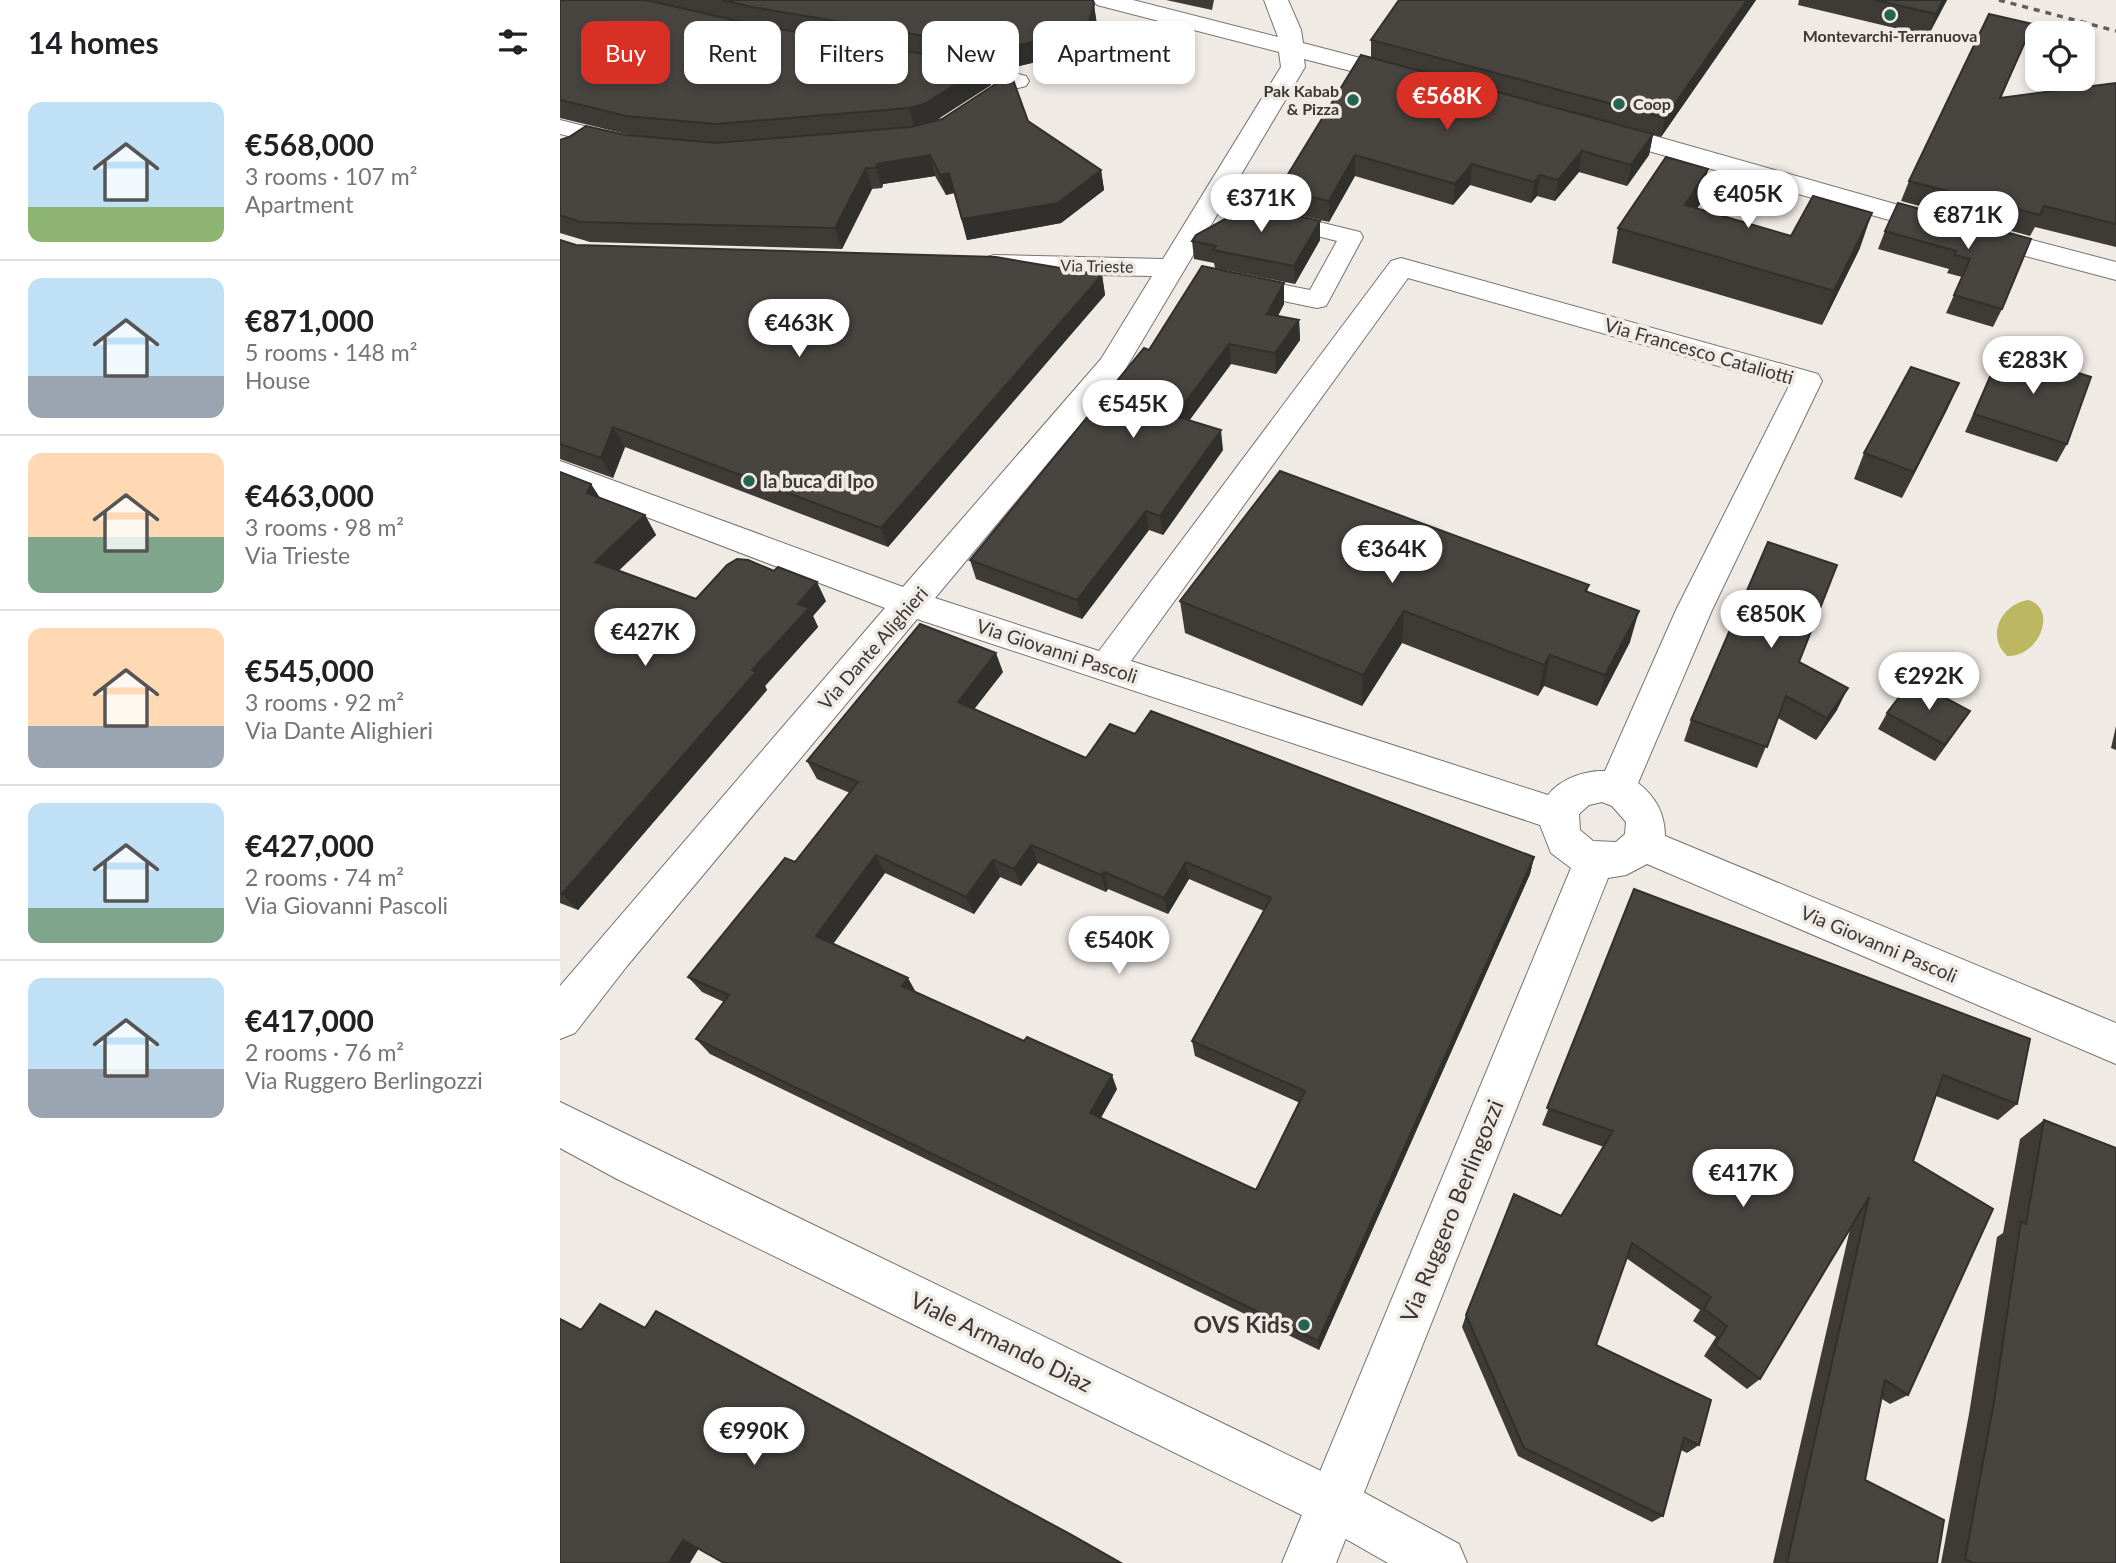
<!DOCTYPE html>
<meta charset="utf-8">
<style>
:root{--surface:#fff;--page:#f2f2f2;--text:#202124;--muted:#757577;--line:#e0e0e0;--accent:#d93025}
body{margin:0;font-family:Lato,sans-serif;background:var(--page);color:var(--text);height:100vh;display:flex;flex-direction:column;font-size:26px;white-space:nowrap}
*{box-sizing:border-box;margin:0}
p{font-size:23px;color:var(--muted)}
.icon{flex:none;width:38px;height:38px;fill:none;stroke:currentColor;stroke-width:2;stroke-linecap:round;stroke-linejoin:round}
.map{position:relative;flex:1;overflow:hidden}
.panel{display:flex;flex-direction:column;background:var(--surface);width:560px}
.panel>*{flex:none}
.hud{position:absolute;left:21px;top:21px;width:665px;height:63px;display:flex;gap:14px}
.buttons{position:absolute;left:1465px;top:21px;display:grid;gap:14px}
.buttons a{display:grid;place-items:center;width:70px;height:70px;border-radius:14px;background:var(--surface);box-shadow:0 4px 10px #0003;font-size:35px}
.price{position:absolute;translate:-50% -60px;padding:0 16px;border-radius:24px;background:#fff;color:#222;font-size:23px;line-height:46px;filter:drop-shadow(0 2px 4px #0008)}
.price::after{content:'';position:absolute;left:50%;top:42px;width:21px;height:16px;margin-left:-10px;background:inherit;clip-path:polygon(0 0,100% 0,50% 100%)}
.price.current{background:var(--accent);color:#fff}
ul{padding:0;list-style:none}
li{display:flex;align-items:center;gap:21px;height:175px;padding:0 28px}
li+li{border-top:2px solid var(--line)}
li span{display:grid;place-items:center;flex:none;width:196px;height:140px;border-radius:14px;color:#555}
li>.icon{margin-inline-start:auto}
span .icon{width:84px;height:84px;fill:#fffc;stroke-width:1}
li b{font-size:30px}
h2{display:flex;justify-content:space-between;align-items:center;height:84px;padding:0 28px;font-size:30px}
.pill{padding:0 24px;border-radius:14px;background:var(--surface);box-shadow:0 4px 10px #0003;font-size:24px;line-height:63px}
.pill.current{background:var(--accent);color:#fff}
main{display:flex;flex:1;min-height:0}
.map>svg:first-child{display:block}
</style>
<main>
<section class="panel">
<h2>14 homes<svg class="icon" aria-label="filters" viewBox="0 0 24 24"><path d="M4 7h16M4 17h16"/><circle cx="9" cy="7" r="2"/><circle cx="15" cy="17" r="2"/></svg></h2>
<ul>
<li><span style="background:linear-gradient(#bfe0f5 75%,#8fb573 0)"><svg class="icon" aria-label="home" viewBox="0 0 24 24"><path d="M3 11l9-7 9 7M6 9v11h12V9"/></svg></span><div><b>€568,000</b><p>3 rooms · 107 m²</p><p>Apartment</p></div></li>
<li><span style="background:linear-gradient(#bfe0f5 70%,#9aa5b1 0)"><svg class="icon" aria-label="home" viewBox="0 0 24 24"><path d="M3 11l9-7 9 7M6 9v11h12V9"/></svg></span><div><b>€871,000</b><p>5 rooms · 148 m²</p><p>House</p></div></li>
<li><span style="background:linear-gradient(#ffd9b3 60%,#7fa58c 0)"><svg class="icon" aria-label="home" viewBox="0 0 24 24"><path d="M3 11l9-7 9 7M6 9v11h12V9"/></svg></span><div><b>€463,000</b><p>3 rooms · 98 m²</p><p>Via Trieste</p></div></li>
<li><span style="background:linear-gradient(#ffd9b3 70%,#9aa5b1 0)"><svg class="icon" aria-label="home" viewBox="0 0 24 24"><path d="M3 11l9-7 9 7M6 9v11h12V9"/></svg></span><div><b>€545,000</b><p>3 rooms · 92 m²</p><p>Via Dante Alighieri</p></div></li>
<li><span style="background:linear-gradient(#bfe0f5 75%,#7fa58c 0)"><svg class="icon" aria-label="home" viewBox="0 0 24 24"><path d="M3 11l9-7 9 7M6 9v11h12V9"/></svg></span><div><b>€427,000</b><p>2 rooms · 74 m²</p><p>Via Giovanni Pascoli</p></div></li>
<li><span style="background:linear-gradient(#bfe0f5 65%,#9aa5b1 0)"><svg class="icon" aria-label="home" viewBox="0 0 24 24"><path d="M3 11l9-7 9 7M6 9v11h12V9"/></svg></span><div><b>€417,000</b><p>2 rooms · 76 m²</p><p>Via Ruggero Berlingozzi</p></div></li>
</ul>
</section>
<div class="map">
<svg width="1556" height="1563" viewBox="0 0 1556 1563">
<rect width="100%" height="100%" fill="#f0eae5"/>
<path fill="#bdb761" d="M1468 600C1498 608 1480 657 1447 656 1425 635 1442 604 1468 600Z"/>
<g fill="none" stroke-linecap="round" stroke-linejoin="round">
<g stroke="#78736f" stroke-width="2">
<path id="pedestrian" d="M385 62 458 74 466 76 469 81 466 86 458 88 377 73 374 68 377 63Z
M0 120 68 137 71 142 68 147 60 149 0 134Z
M718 212 800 232 803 237 766 306 757 308 680 292 671 290 667 284 671 278 680 276 750 290 777 241 710 224 706 219 710 214Z"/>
</g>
<g stroke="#78736f" stroke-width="2">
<path id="minor" d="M533 0H573L718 37 704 0H728L741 30 743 43 854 72 858 77 854 82 845 85 744 59 745 67 563 373 375 598 539 651 831 261 841 258 1258 374 1262 381 1152 610 1078 783C1095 796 1105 813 1105 836L1556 1023V1064L1087 864 1066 875 1048 878 776 1563H722L1011 868 991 853 980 825 357 619 67 966 15 1033 0 1039V986L325 608 0 484V461L343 587 541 359 592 276 434 273 424 270 420 264 424 258 434 255 603 259 721 67 719 52 537 5ZM848 278 1229 386 1116 610 1045 771C1025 770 1000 779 988 795L571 661ZM1042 802 1052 806 1066 822 1065 834 1056 842 1033 841 1020 830 1019 814 1029 805Z
M1042 121 1342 206 1556 262V280L1322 218 1033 135 1029 129 1033 123Z"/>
</g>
<g stroke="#78736f" stroke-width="2">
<path id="tertiary" d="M0 1102 792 1486 899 1544 907 1563H828L756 1522 57 1179 0 1148Z"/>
</g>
<use href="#pedestrian" fill="#fff" fill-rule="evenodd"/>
<use href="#minor" fill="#fff" fill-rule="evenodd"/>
<use href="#tertiary" fill="#fff" fill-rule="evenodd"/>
<path stroke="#605d5a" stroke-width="3.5" stroke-dasharray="6 6" stroke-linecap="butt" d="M1439 0 1556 31"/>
</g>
<path fill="#3e3b37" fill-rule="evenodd" d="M0 0H533L537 25 531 44 513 48 514 53 447 69 427 66 431 85 374 121H468L541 170 544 190 501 223 407 240 394 193 386 195 375 176 323 184 322 188 312 189 282 249 30 242 0 233V140L66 135 74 136 0 118Z
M606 0H654L652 10Z
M839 0H1196L1101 137 1093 135 1089 155 1067 186 1019 172 995 201 977 196 971 203 910 185 893 205 795 176 769 222 712 209 711 188 722 184 811 58V40Z
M1239 0H1387L1368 36 1238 5Z
M1473 24 1441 98 1556 83V247L1475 227 1470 236 1341 201 1349 181Z
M1148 169 1140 204 1136 209 1231 236 1300 248 1262 325 1052 263 1058 228Z
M760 221V240L735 284 655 268 654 263 634 259 632 241Z
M1325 231 1471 239 1442 309 1433 327 1386 313 1402 277 1387 273 1389 269 1318 249Z
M0 240 16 245 542 275 545 295 328 547 65 447 53 478 0 459Z
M724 283V304L718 316 739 320 740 340 716 374 671 364 629 420 663 450 603 535 589 530 522 619 416 579 410 560 589 350Z
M1442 349 1507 444 1497 462 1405 432Z
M1399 383 1342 498 1294 479 1304 453Z
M0 472 31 484 40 498 85 515 96 535 59 570 136 599 266 601 253 616 258 627 205 686 207 690 18 910 0 903Z
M1029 585 1027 592 1070 642 1037 706 984 686 978 696 842 643 802 706 625 633 620 601Z
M1239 662 1277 710 1256 740 1218 718 1197 768 1124 741 1131 720Z
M443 672 414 709 526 758 575 734 974 857 970 874 759 1350 150 1054 136 1039 164 1002 142 992 128 977 235 862 290 793 257 779 247 761ZM478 863 546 892 548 889 608 914 629 879 704 911 632 1041 635 1056 740 1103 696 1190 541 1118 557 1089 357 993 273 944 325 873 414 914 440 877 461 886Z
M1410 711 1375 761 1318 729 1327 713Z
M1556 726V750L1551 748Z
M1074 889 1457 1104 1438 1120 1376 1096 1353 1161 1348 1395 1330 1404 1322 1399 1305 1480 1377 1563H1213L1290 1229 1200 1379 1187 1389 1144 1356 1156 1337 1133 1321 1140 1310 1066 1258 1036 1345 1139 1445 1127 1453 1121 1450 1103 1516 1092 1522 958 1456 902 1327 906 1315 1001 1216 1044 1147 982 1125Z
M1484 1120 1556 1563H1381L1409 1414 1437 1237 1443 1233 1460 1139Z"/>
<path fill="#32302d" d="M1187 0H1196L1101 137 1105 118Z
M1383 0H1387L1368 36 1376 14Z
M534 5 537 25 531 44 513 48 514 53 447 69 442 49 509 29Z
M427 65 431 85 369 125 355 128 349 108Z
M1093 134 1089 155 1067 186 1071 165Z
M1022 151 1019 172 995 201 998 180Z
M370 155 375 176 323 184 322 188 316 168 317 164Z
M795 155V176L769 222V201Z
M912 164 910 185 893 205 895 184Z
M306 168 312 189 282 249 275 228Z
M1148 169 1140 204 1117 240 1125 205Z
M541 170 544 190 501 223 407 240 402 219Z
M389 173 394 193 386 195 380 175Z
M980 175 977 196 971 203 974 182Z
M1312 213 1300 248 1262 325 1274 291Z
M760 221V240L735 284 734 266Z
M542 275 545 295 328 547 321 528Z
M724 283V304L708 334 707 314Z
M739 320 740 340 716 374 715 353Z
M669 344 671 364 618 436 615 416Z
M1399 383 1387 410 1342 498 1354 472Z
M53 427 65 447 53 478 41 458Z
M661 430 663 450 603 535 600 516Z
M31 484 43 503 27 493Z
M586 511 589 530 522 619 517 600Z
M85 515 96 535 48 581 35 562Z
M257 582 266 601 253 616 258 627 205 686 207 690 18 910 2 894 192 670 238 604Z
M844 611 842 643 802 706 803 675Z
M1079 611 1070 642 1037 706 1045 675Z
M436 653 443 672 405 721 398 702Z
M990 655 984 686 978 696 984 665Z
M1288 688 1277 710 1256 740 1267 718Z
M1410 711 1399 727 1375 761 1385 745Z
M471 845 478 863 461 886 454 869Z
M316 855 325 873 267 952 256 936Z
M974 857 970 874 759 1350 758 1341Z
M433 860 440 877 414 914 406 897Z
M626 862 629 879 608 914 604 898Z
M544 872 548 889 546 892 541 875Z
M348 978 357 994 342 986Z
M552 1075 557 1089 536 1126 530 1113Z
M123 1540 141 1545 130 1563H109Z"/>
<path fill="#484540" stroke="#32302d" stroke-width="2" fill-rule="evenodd" d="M0 0H86L191 24 427 65 364 104 349 108 156 124 66 116 0 100Z
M162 0H533L534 5 528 24 509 29 511 33 442 49 192 7Z
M839 0H1187L1105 118 811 40Z
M1315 0H1383L1376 14Z
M1429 14 1473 24 1440 98 1556 83V224L1484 206 1480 215 1349 181Z
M801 55 1093 134 1071 165 1022 151 998 180 980 175 974 182 912 164 895 184 795 155 769 201 711 188 714 183 722 184Z
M451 74 468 121 541 170 498 203 402 219 389 173 380 175 370 155 317 164 316 168H306L275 228 20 222 0 215V140L9 137 26 126 66 135 156 143 351 127 382 119Z
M1106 157 1148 169 1125 205 1231 236 1253 196 1312 213 1274 291 1058 228Z
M678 202 760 221 734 266 653 250 656 246 632 241 636 235 669 217Z
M1338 203 1471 239 1442 309 1394 295 1410 259 1395 255 1396 251 1325 231Z
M0 240 16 245 436 257 542 275 321 528 53 427 41 458 0 444Z
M642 266 724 283 707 314 739 320 715 353 669 344 615 416 661 430 600 516 586 511 517 600 410 560 584 348 589 350Z
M1442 349 1531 377 1507 444 1414 414Z
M1351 367 1399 383 1354 472 1304 453Z
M720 471 1029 585 1025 591 1079 611 1045 675 990 655 984 665 844 611 803 675 620 601Z
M0 472 31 484 27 493 85 515 35 562 136 599 167 565 177 559 188 560 214 571 218 567 257 582 238 604 249 608 192 670 196 672 2 894 0 893Z
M1208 542 1277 565 1239 662 1288 688 1267 718 1226 696 1207 747 1131 720Z
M360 624 436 653 398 702 526 758 550 724 575 734 591 711 974 857 758 1341 136 1039 169 995 128 977 225 858 235 862 298 782 247 761ZM471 845 541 875 544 872 604 898 626 862 711 898 632 1041 745 1091 696 1190 530 1113 552 1075 467 1037 464 1041 342 986 348 978 256 936 316 855 406 897 433 860 454 869Z
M1352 680 1410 711 1385 745 1327 713Z
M1074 889 1470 1039 1457 1104 1383 1075 1353 1161 1433 1209 1348 1395 1325 1380 1305 1480 1384 1520 1377 1563H1227L1309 1197 1200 1379 1155 1345 1167 1326 1144 1309 1151 1297 1072 1243 1036 1345 1151 1400 1139 1445 1124 1438 1103 1516 964 1448 906 1315 954 1194 1001 1216 1053 1131 987 1108Z
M1484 1120 1556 1148V1563H1414L1405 1559 1434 1402 1461 1221 1466 1224Z
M40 1304 85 1328 96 1311 508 1533 561 1563H164L123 1540 109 1563H0V1319L21 1330Z"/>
<g fill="#256452" stroke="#f0eae5" stroke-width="2.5">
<circle cx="1330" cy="15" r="7"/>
<circle cx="793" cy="100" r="7"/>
<circle cx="1059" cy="104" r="7"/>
<circle cx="189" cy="481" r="7"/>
<circle cx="744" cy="1325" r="7"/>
</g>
<g text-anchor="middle" stroke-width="7" stroke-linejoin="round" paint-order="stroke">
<g font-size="16" font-weight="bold" fill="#3a3735" stroke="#f0eae5">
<text x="1330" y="42">Montevarchi-Terranuova</text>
<text x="779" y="97" text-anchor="end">Pak Kabab<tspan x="779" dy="18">&amp; Pizza</tspan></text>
<text x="1073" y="110" text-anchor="start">Coop</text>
</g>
<g font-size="16" fill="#3a3735" stroke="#f0eae5">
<text transform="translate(537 266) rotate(1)" y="6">Via Trieste</text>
</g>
<g font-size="19" fill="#3a3735" stroke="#f0eae5">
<text transform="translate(1139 351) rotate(16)" y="7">Via Francesco Cataliotti</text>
<text transform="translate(313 648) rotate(-49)" y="7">Via Dante Alighieri</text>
<text transform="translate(497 651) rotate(18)" y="7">Via Giovanni Pascoli</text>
<text transform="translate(1319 944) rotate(23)" y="7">Via Giovanni Pascoli</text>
</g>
<g font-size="19" font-weight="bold" fill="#3a3735" stroke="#f0eae5" text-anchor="start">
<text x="203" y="488">la buca di Ipo</text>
</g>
<g font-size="23" fill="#3a3735" stroke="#f0eae5">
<text transform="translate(892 1211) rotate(-68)" y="8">Via Ruggero Berlingozzi</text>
<text transform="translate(441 1342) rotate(26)" y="8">Viale Armando Diaz</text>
</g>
<g font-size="23" font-weight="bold" fill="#3a3735" stroke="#f0eae5" text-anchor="end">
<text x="730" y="1333">OVS Kids</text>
</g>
</g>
</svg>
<div class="buttons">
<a><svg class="icon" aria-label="locate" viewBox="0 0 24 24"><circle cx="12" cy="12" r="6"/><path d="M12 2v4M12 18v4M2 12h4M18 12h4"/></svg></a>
</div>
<b class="price current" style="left:887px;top:132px">€568K</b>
<b class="price" style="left:1188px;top:230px">€405K</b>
<b class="price" style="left:701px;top:234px">€371K</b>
<b class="price" style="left:1408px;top:251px">€871K</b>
<b class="price" style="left:239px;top:359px">€463K</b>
<b class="price" style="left:1473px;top:396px">€283K</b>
<b class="price" style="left:573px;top:440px">€545K</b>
<b class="price" style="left:832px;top:585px">€364K</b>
<b class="price" style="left:1211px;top:650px">€850K</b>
<b class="price" style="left:85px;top:668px">€427K</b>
<b class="price" style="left:1369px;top:712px">€292K</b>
<b class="price" style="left:559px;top:976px">€540K</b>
<b class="price" style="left:1183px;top:1209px">€417K</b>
<b class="price" style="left:194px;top:1467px">€990K</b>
<div class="hud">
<a class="pill current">Buy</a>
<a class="pill">Rent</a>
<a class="pill">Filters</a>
<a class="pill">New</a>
<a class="pill">Apartment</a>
</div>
</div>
</main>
